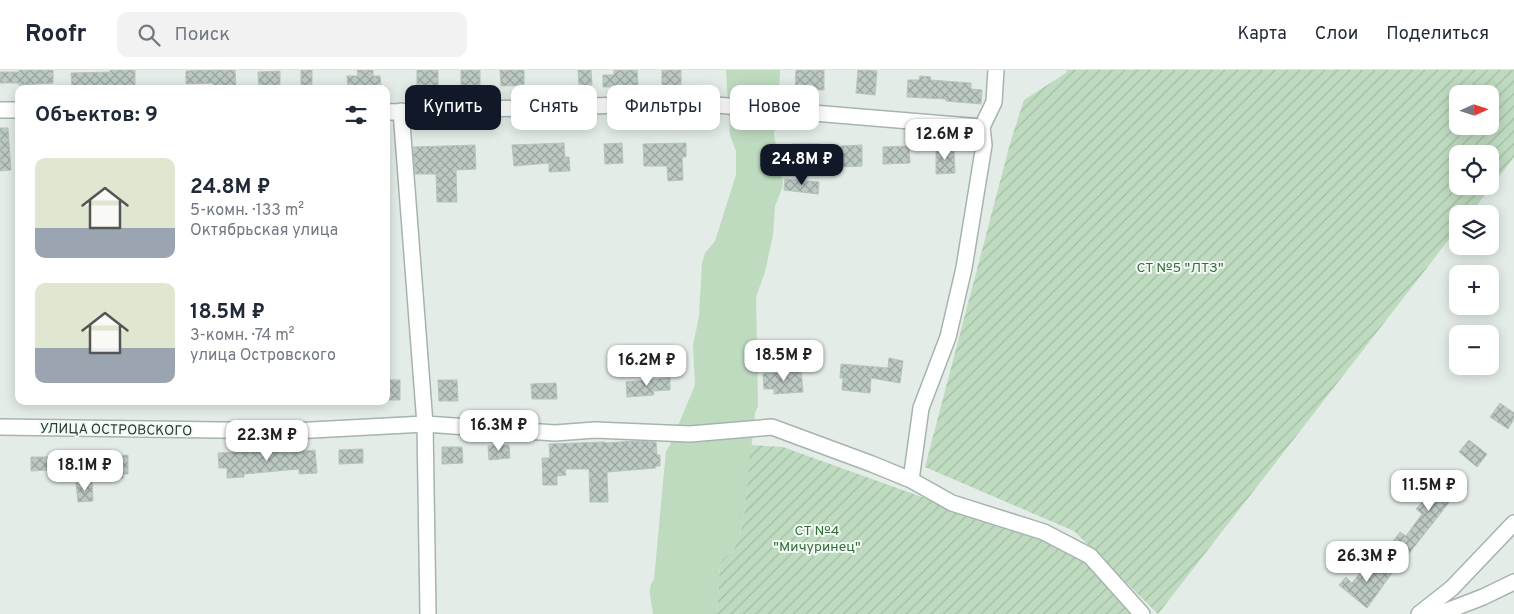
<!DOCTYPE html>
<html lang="ru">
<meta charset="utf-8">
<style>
:root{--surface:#fff;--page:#f2f2f3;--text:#1f2937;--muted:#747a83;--line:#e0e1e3;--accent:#111827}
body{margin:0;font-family:Overpass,sans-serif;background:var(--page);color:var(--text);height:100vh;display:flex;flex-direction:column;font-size:19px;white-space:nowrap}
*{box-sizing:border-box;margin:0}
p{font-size:16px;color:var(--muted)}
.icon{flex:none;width:28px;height:28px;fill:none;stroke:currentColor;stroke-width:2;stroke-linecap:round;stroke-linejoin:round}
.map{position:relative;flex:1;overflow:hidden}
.drawer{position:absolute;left:15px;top:15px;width:375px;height:320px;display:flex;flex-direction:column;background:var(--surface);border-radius:10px;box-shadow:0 2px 12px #0003}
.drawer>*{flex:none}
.guide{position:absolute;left:405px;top:15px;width:475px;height:45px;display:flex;gap:10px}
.needle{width:32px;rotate:87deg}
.tools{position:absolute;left:1449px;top:15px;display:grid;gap:10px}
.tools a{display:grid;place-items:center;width:50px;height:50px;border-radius:10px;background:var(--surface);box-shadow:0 2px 12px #0003;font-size:25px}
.price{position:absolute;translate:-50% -42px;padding:0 11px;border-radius:10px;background:#fff;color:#222;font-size:16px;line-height:32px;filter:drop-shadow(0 1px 2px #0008)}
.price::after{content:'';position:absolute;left:50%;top:30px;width:15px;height:11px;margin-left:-8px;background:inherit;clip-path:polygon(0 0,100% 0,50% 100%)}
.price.active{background:var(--accent);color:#fff}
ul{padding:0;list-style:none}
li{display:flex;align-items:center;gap:15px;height:125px;padding:0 20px}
li span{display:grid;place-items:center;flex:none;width:140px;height:100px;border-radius:10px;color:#555}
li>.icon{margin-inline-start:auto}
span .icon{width:60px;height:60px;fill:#fffc;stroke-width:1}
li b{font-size:21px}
h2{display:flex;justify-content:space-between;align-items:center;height:60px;padding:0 20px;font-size:21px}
.pill{padding:0 18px;border-radius:10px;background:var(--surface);box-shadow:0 2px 12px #0003;font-size:18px;line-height:45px}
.pill.active{background:var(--accent);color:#fff}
header{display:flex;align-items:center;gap:30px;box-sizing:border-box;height:70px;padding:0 25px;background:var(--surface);border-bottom:1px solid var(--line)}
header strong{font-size:24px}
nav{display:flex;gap:28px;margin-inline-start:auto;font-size:18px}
.search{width:350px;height:45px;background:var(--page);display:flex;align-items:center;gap:12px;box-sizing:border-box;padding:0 18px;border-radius:10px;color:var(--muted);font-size:19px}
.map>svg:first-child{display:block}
</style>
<header>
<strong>Roofr</strong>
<div class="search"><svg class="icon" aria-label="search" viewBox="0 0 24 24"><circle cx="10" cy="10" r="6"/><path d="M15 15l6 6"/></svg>Поиск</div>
<nav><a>Карта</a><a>Слои</a><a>Поделиться</a></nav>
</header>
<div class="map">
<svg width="1514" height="544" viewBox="0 0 1514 544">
<defs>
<pattern id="garden-furrows" width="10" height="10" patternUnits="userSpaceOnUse" patternTransform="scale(1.25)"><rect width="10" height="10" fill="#bedbc0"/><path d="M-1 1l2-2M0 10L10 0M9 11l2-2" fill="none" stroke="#a3bda5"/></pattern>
<pattern id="building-cross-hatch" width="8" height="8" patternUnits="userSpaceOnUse" patternTransform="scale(1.25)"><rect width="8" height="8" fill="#bcc9c2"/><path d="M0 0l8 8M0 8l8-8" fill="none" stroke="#99a49e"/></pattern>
</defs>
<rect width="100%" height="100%" fill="#e3ece6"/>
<path fill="#bedbc0" d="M726 0H780V5L774 65 783 113 781 121 775 136 773 165 765 202 756 227 758 336 755 343 744 446 740 464 733 482 726 486 720 493 717 544H653C652 532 646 519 654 509L666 381 670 375 695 315 693 276 699 246 702 193 705 183 715 171 736 105V81L730 65Z"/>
<path fill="url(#garden-furrows)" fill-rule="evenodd" d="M1067 0H1514V87L1470 144H1458L1457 159 1158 544 1074 461 925 397 1011 70 1024 30 1066 3ZM1458 24H1490V56H1458ZM1458 84H1490V116H1458Z
M751 375 783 377 1080 484 1140 544H717L720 493 726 486 733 482 740 464 744 446Z"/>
<path fill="url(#building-cross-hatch)" stroke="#b6c5bc" d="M19 0H53V13L19 15V13H0V2H19Z
M110 0H135V18H111V16L72 17 71 3 110 2Z
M213 0H235L236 19H214L213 13 186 14V1Z
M301 0H312V19H301Z
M357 0H373V6H380L381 17 348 19 347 6H358Z
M417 0H438V16L417 17Z
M461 0H480V17H461Z
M500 0H524V15L501 16Z
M578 0H591L592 15 579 16Z
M614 0H637L638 16 603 17V5H614Z
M662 0H681V17H662Z
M796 0H824V20L795 19Z
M858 0 877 1 875 25 856 23Z
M280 1V17L259 18 258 2Z
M920 6 931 7 930 10 971 13V19L982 20 981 34 946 31V29L907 27 908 10H919Z
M0 58H8L11 100 0 101Z
M564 73 565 87H569L570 101 549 102V93L514 96 512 75Z
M622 73 623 93 605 94 604 74Z
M686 73V87H682L683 110 668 111 667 96H644L643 74Z
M792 74H820V91H808V87H793Z
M475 75 476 99 456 100 457 132H437L436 104H415L413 77Z
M862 75V96L842 97 841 76Z
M909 76 910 93 883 94V77Z
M954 78 955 103 936 104V79Z
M785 109 819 112 818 124 784 120Z
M889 288 903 291 900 313 871 308 870 323 842 320 843 308H840L841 294 888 298Z
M801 301 803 322 774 324V319H764L763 304Z
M670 308V320L653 321 654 325 627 327 626 312Z
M387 310H400V330H386Z
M438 310H457L458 331H439Z
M556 313 557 329H532L531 314Z
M1500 333 1514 343V349L1508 359 1490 347Z
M1469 370 1487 384 1477 397 1459 382Z
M634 371 656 372 657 385H660V396H655L656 398 607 402 608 432H590L589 399H565L566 405 557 406V415H543L542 388H550L549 374 605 372V373Z
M509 375 510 388 489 390 488 376Z
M442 377H462L463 393 442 394Z
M363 379V393L339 394V380Z
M282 380 283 383 315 380 317 403 299 404V399L244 404V407L227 408V398H219L218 383Z
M128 385V404H123V408L98 409 97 387Z
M31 387H49V400L31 401Z
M1444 401 1462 416 1407 486 1391 474 1400 462 1406 466 1422 444 1416 439 1437 415 1434 413Z
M92 412 93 431 78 432 76 413Z
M1372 488 1392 503 1367 538 1339 515 1346 507 1352 513Z"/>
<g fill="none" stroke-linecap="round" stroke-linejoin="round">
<g stroke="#a6b4ac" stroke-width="18">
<path id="minor" d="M0 40H19
M401 41 425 354 428 544
M386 42 692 33 982 57
M0 357 293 361 425 354 555 363 595 360 690 364 772 357 872 394 911 410 952 433 1044 462 1090 486 1142 544
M911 410 921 338 948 267 964 198 984 75 982 57 994 32 996 0
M1419 544 1452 518 1514 453
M1439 544 1483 527 1514 512"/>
</g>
<use href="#minor" stroke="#fff" stroke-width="15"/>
</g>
<g text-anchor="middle" stroke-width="4" stroke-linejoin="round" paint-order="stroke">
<g font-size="14" fill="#31703c" stroke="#f4f9f5">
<text x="1180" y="202">СТ №5 "ЛТЗ"</text>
<text x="817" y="465">СТ №4<tspan x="817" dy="16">"Мичуринец"</tspan></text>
</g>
<g font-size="14" fill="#243c31" stroke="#f4f9f5">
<text transform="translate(116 359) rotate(1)" y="5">УЛИЦА ОСТРОВСКОГО</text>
</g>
</g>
</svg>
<div class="tools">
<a><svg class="needle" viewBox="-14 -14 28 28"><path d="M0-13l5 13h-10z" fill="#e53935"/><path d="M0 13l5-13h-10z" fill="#747a83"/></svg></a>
<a><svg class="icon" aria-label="locate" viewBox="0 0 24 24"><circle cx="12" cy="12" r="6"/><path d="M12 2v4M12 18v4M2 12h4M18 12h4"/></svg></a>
<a><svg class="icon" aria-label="layers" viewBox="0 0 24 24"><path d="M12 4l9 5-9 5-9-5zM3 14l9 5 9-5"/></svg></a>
<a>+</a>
<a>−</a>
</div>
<b class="price" style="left:945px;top:91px">12.6M ₽</b>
<b class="price active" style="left:802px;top:116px">24.8M ₽</b>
<b class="price" style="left:784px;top:312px">18.5M ₽</b>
<b class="price" style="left:647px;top:317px">16.2M ₽</b>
<b class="price" style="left:499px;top:382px">16.3M ₽</b>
<b class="price" style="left:267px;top:392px">22.3M ₽</b>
<b class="price" style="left:85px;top:422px">18.1M ₽</b>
<b class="price" style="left:1429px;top:442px">11.5M ₽</b>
<b class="price" style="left:1367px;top:513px">26.3M ₽</b>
<div class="guide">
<a class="pill active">Купить</a>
<a class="pill">Снять</a>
<a class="pill">Фильтры</a>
<a class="pill">Новое</a>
</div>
<section class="drawer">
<h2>Объектов: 9<svg class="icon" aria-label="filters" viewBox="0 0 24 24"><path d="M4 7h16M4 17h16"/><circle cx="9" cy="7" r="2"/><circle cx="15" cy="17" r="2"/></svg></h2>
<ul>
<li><span style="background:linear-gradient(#dfe7d0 70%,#9aa5b1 0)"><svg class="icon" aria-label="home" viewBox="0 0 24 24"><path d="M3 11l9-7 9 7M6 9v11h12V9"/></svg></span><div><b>24.8M ₽</b><p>5-комн. · 133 m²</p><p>Октябрьская улица</p></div></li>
<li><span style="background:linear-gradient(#dfe7d0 65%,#9aa5b1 0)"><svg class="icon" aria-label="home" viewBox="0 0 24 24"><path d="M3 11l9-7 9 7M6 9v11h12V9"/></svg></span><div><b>18.5M ₽</b><p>3-комн. · 74 m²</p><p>улица Островского</p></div></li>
</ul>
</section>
</div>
